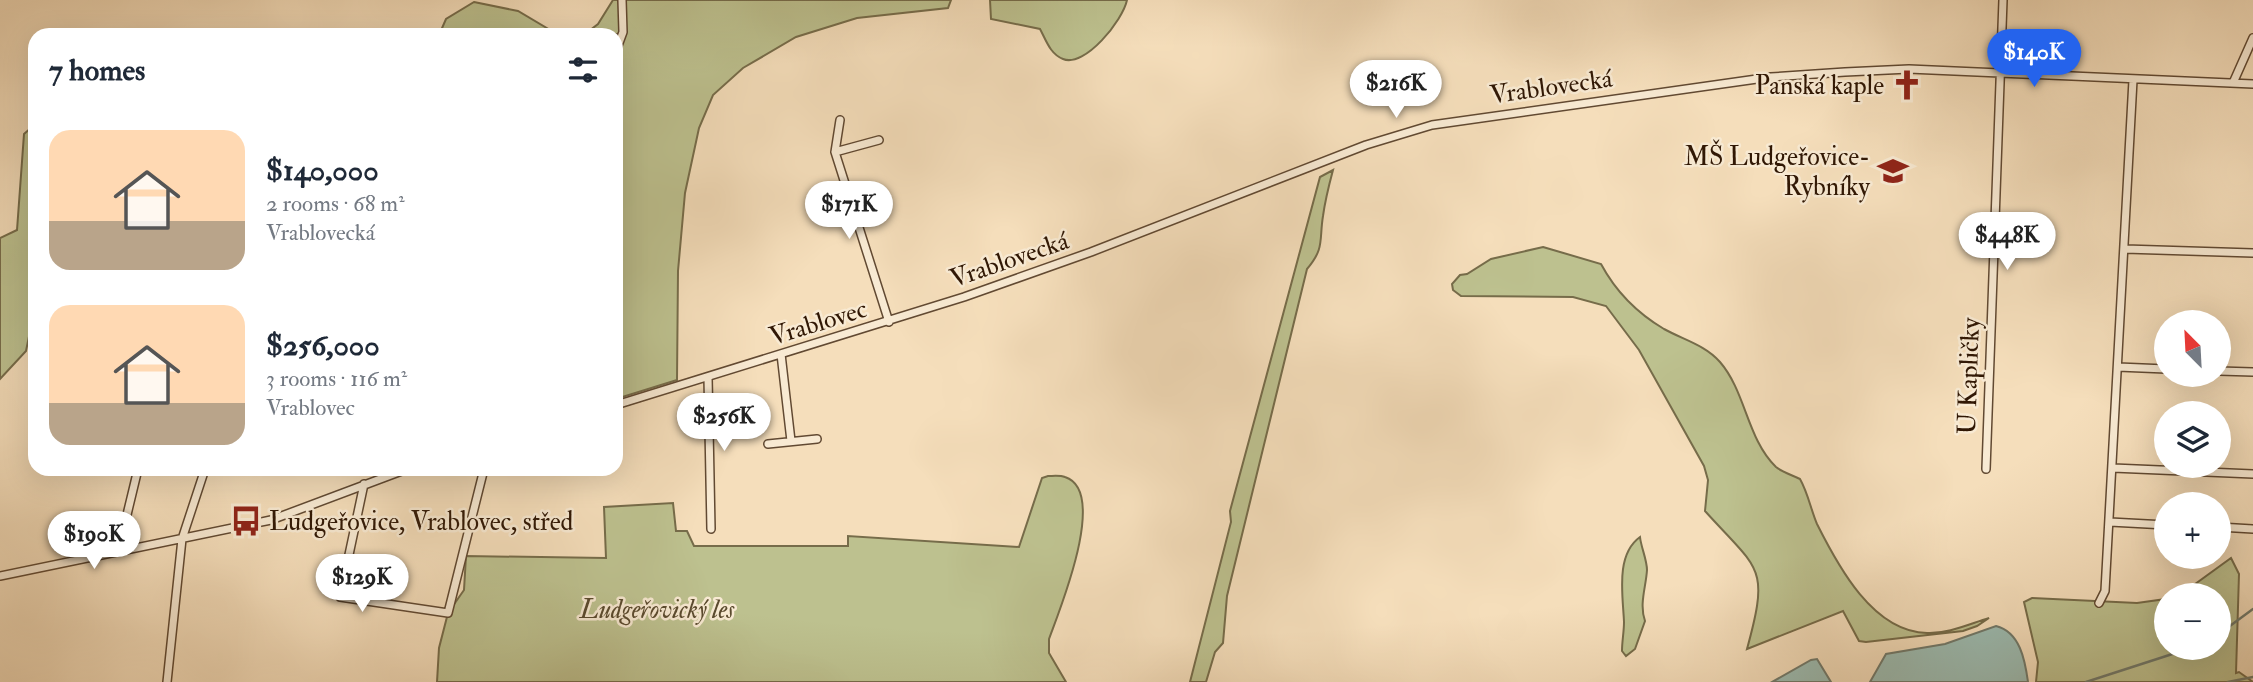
<!DOCTYPE html>
<meta charset="utf-8">
<style>
:root{--surface:#fff;--page:#f2f2f3;--text:#1f2937;--muted:#747a83;--accent:#2563eb}
body{margin:0;font-family:"IM FELL Double Pica",serif;background:var(--page);color:var(--text);height:100vh;display:flex;flex-direction:column;font-size:26px;white-space:nowrap}
*{box-sizing:border-box;margin:0}
p{font-size:23px;color:var(--muted)}
.icon{flex:none;width:38px;height:38px;fill:none;stroke:currentColor;stroke-width:2;stroke-linecap:round;stroke-linejoin:round}
.map{position:relative;flex:1;overflow:hidden}
.panel{position:absolute;left:28px;top:28px;width:595px;height:448px;display:flex;flex-direction:column;background:var(--surface);border-radius:21px;box-shadow:0 7px 28px #0002}
.panel>*{flex:none}
.needle{width:46px;rotate:336deg}
.buttons{position:absolute;left:2154px;top:310px;display:grid;gap:14px}
.buttons a{display:grid;place-items:center;width:77px;height:77px;border-radius:50%;background:var(--surface);box-shadow:0 7px 28px #0002;font-size:35px}
.price{position:absolute;translate:-50% -60px;padding:0 16px;border-radius:24px;background:#fff;color:#222;font-size:23px;line-height:46px;filter:drop-shadow(0 2px 4px #0008)}
.price::after{content:'';position:absolute;left:50%;top:42px;width:21px;height:16px;margin-left:-10px;background:inherit;clip-path:polygon(0 0,100% 0,50% 100%)}
.price.active{background:var(--accent);color:#fff}
ul{padding:0;list-style:none}
li{display:flex;align-items:center;gap:21px;height:175px;padding:0 21px}
li span{display:grid;place-items:center;flex:none;width:196px;height:140px;border-radius:21px;color:#555}
li>.icon{margin-inline-start:auto}
span .icon{width:84px;height:84px;fill:#fffc;stroke-width:1}
li b{font-size:30px}
h2{display:flex;justify-content:space-between;align-items:center;height:84px;padding:0 21px;font-size:30px}
.map>svg:first-child{display:block}
</style>
<div class="map">
<svg width="2253" height="682" viewBox="0 0 2253 682">
<rect width="100%" height="100%" fill="#f5debb"/>
<filter id="stains"><feTurbulence type="fractalNoise" baseFrequency=".00286" numOctaves="4"/><feColorMatrix values="0 0 0 0 .2 0 0 0 0 .09 0 0 0 0 .02 0 0 0 .5 -.17"/></filter>
<radialGradient id="worn" r=".72"><stop offset=".6" stop-color="#630" stop-opacity="0"/><stop offset="1" stop-color="#630" stop-opacity=".3"/></radialGradient>
<path fill="#bdc18f" stroke="#766c4a" stroke-width="2" d="M613 0H951L948 8 857 18 796 37 743 68 713 95 699 128 685 193 678 271 677 380 616 399V36L619 34H585L598 24Z
M990 0H1127C1123 20 1085 68 1063 59 1050 54 1046 40 1040 29L991 19Z
M474 2 518 11 550 30 549 35H439L446 19Z
M32 127 35 129V307L26 351 0 379V238L17 230 24 134Z
M1333 170C1329 185 1325 201 1323 216 1319 240 1325 248 1307 269L1227 596 1223 643 1215 652 1206 682H1190L1231 522 1230 511 1320 177Z
M1543 247 1601 264C1616 292 1637 313 1664 329 1684 340 1705 345 1720 362 1746 392 1747 439 1776 467 1782 472 1792 475 1800 479 1808 493 1811 510 1817 524 1838 566 1873 632 1927 633 1948 634 1969 624 1989 618L1977 626 1963 631 1866 642 1859 641 1843 611 1747 649C1770 565 1759 571 1705 511L1708 480 1704 466 1639 350 1606 306 1573 297 1461 296 1453 290 1452 284 1460 275 1467 274 1491 259Z
M1048 476C1053 476 1060 475 1065 477 1109 491 1059 611 1049 639V653L1066 682H437L439 648 448 613 464 590 466 556 606 558 604 507 673 503 676 531H687L694 546H848V536L1019 547 1042 478Z
M1640 537C1641 547 1647 560 1647 570 1646 587 1639 604 1645 621L1635 649 1626 656 1622 651C1622 641 1624 632 1624 622 1623 596 1615 555 1640 537Z
M2231 558 2239 574 2236 673 2239 672 2253 682H2036L2038 662 2024 602 2032 598 2137 603 2166 599V648H2219V595H2180Z"/>
<path fill="#9cbcb2" stroke="#717a6c" stroke-width="2" d="M1996 626C2020 632 2025 660 2028 682H1870L1886 654 1945 644Z
M1817 659 1831 682H1772L1811 660Z"/>
<g fill="none" stroke-linecap="round" stroke-linejoin="round">
<path stroke="#717a6c" stroke-width="2.5" d="M2219 634 2253 609
M2086 682 2191 648
M2228 682 2253 677"/>
<g stroke="#614932" stroke-width="10">
<path id="street" d="M616 51 623 32 622 0
M2233 83 2253 38
M840 120 835 152 889 322
M835 152 879 140
M2125 249 2253 253
M781 354 791 441
M2118 367 2166 369
M2219 371 2253 372
M708 377 711 529
M616 405 964 297 1091 252 1366 145 1432 125 1771 77 1845 72 1909 69 2253 84
M768 444 817 439
M2113 468 2253 474
M1986 469 2003 0
M364 484 340 597 448 613 484 469
M2110 522 2166 525
M2219 527 2253 529
M118 552 138 469
M0 576 271 520 407 469
M2099 603 2105 591 2133 80
M167 682 182 539 205 469"/>
</g>
<use href="#street" stroke="#f8ead3" stroke-width="7"/>
</g>
<defs>
<g id="church-bare" transform="scale(2.415)"><path d="M-1.2-6h2.4v3.5h3.3v2.4h-3.3V6h-2.4V-.1h-3.3v-2.4h3.3Z" fill="#8f2418" stroke="#f8ead3" stroke-width="2.5" paint-order="stroke"/></g>
<g id="school-bare" transform="scale(2.415)"><path d="M0-5L7-2L0 1L-7-2ZM-4 1L0 2.5L4 1V4Q0 6-4 4Z" fill="#8f2418" stroke="#f8ead3" stroke-width="2.5" paint-order="stroke"/></g>
<g id="bus-bare" transform="scale(2.415)"><path d="M-5-6H5V4H4V6H2V4H-2V6H-4V4H-5ZM-3.5-4V0h7V-4ZM-3.5 1.2v1.5H-2V1.2ZM2 1.2v1.5H3.5V1.2Z" fill="#8f2418" stroke="#f8ead3" stroke-width="2.5" paint-order="stroke"/></g>
</defs>
<g fill-rule="evenodd">
<use href="#church-bare" x="1907" y="85"/>
<use href="#school-bare" x="1893" y="171"/>
<use href="#bus-bare" x="246" y="521"/>
</g>
<g text-anchor="middle" stroke-width="5" stroke-linejoin="round" paint-order="stroke">
<g font-size="26" fill="#301704" stroke="#f8ead3" text-anchor="end">
<text x="1884" y="94">Panská kaple</text>
<text x="1870" y="165">MŠ Ludgeřovice-<tspan x="1870" dy="30">Rybníky</tspan></text>
<text x="269" y="530" text-anchor="start">Ludgeřovice, Vrablovec, střed</text>
</g>
<g font-size="26" fill="#301704" stroke="#f8ead3">
<text transform="translate(1551 86) rotate(-8)" y="9">Vrablovecká</text>
<text transform="translate(1009 259) rotate(-19)" y="9">Vrablovecká</text>
<text transform="translate(818 322) rotate(-17)" y="9">Vrablovec</text>
<text transform="translate(1968 376) rotate(-88)" y="9">U Kapličky</text>
</g>
<g font-size="26" font-style="italic" fill="#5a4a2e" stroke="#f8ead3">
<text x="657" y="618">Ludgeřovický les</text>
</g>
</g>
<rect width="100%" height="100%" filter="url(#stains)"/>
<rect width="100%" height="100%" fill="url(#worn)"/>
</svg>
<div class="buttons">
<a><svg class="needle" viewBox="-14 -14 28 28"><path d="M0-13l5 13h-10z" fill="#e53935"/><path d="M0 13l5-13h-10z" fill="#747a83"/></svg></a>
<a><svg class="icon" aria-label="layers" viewBox="0 0 24 24"><path d="M12 4l9 5-9 5-9-5zM3 14l9 5 9-5"/></svg></a>
<a>+</a>
<a>−</a>
</div>
<b class="price active" style="left:2034px;top:89px">$140K</b>
<b class="price" style="left:1396px;top:120px">$216K</b>
<b class="price" style="left:849px;top:241px">$171K</b>
<b class="price" style="left:2007px;top:272px">$448K</b>
<b class="price" style="left:724px;top:453px">$256K</b>
<b class="price" style="left:94px;top:571px">$190K</b>
<b class="price" style="left:362px;top:614px">$129K</b>
<section class="panel">
<h2>7 homes<svg class="icon" aria-label="filters" viewBox="0 0 24 24"><path d="M4 7h16M4 17h16"/><circle cx="9" cy="7" r="2"/><circle cx="15" cy="17" r="2"/></svg></h2>
<ul>
<li><span style="background:linear-gradient(#ffd9b3 65%,#b9a48a 0)"><svg class="icon" aria-label="home" viewBox="0 0 24 24"><path d="M3 11l9-7 9 7M6 9v11h12V9"/></svg></span><div><b>$140,000</b><p>2 rooms · 68 m²</p><p>Vrablovecká</p></div></li>
<li><span style="background:linear-gradient(#ffd9b3 70%,#b9a48a 0)"><svg class="icon" aria-label="home" viewBox="0 0 24 24"><path d="M3 11l9-7 9 7M6 9v11h12V9"/></svg></span><div><b>$256,000</b><p>3 rooms · 116 m²</p><p>Vrablovec</p></div></li>
</ul>
</section>
</div>
